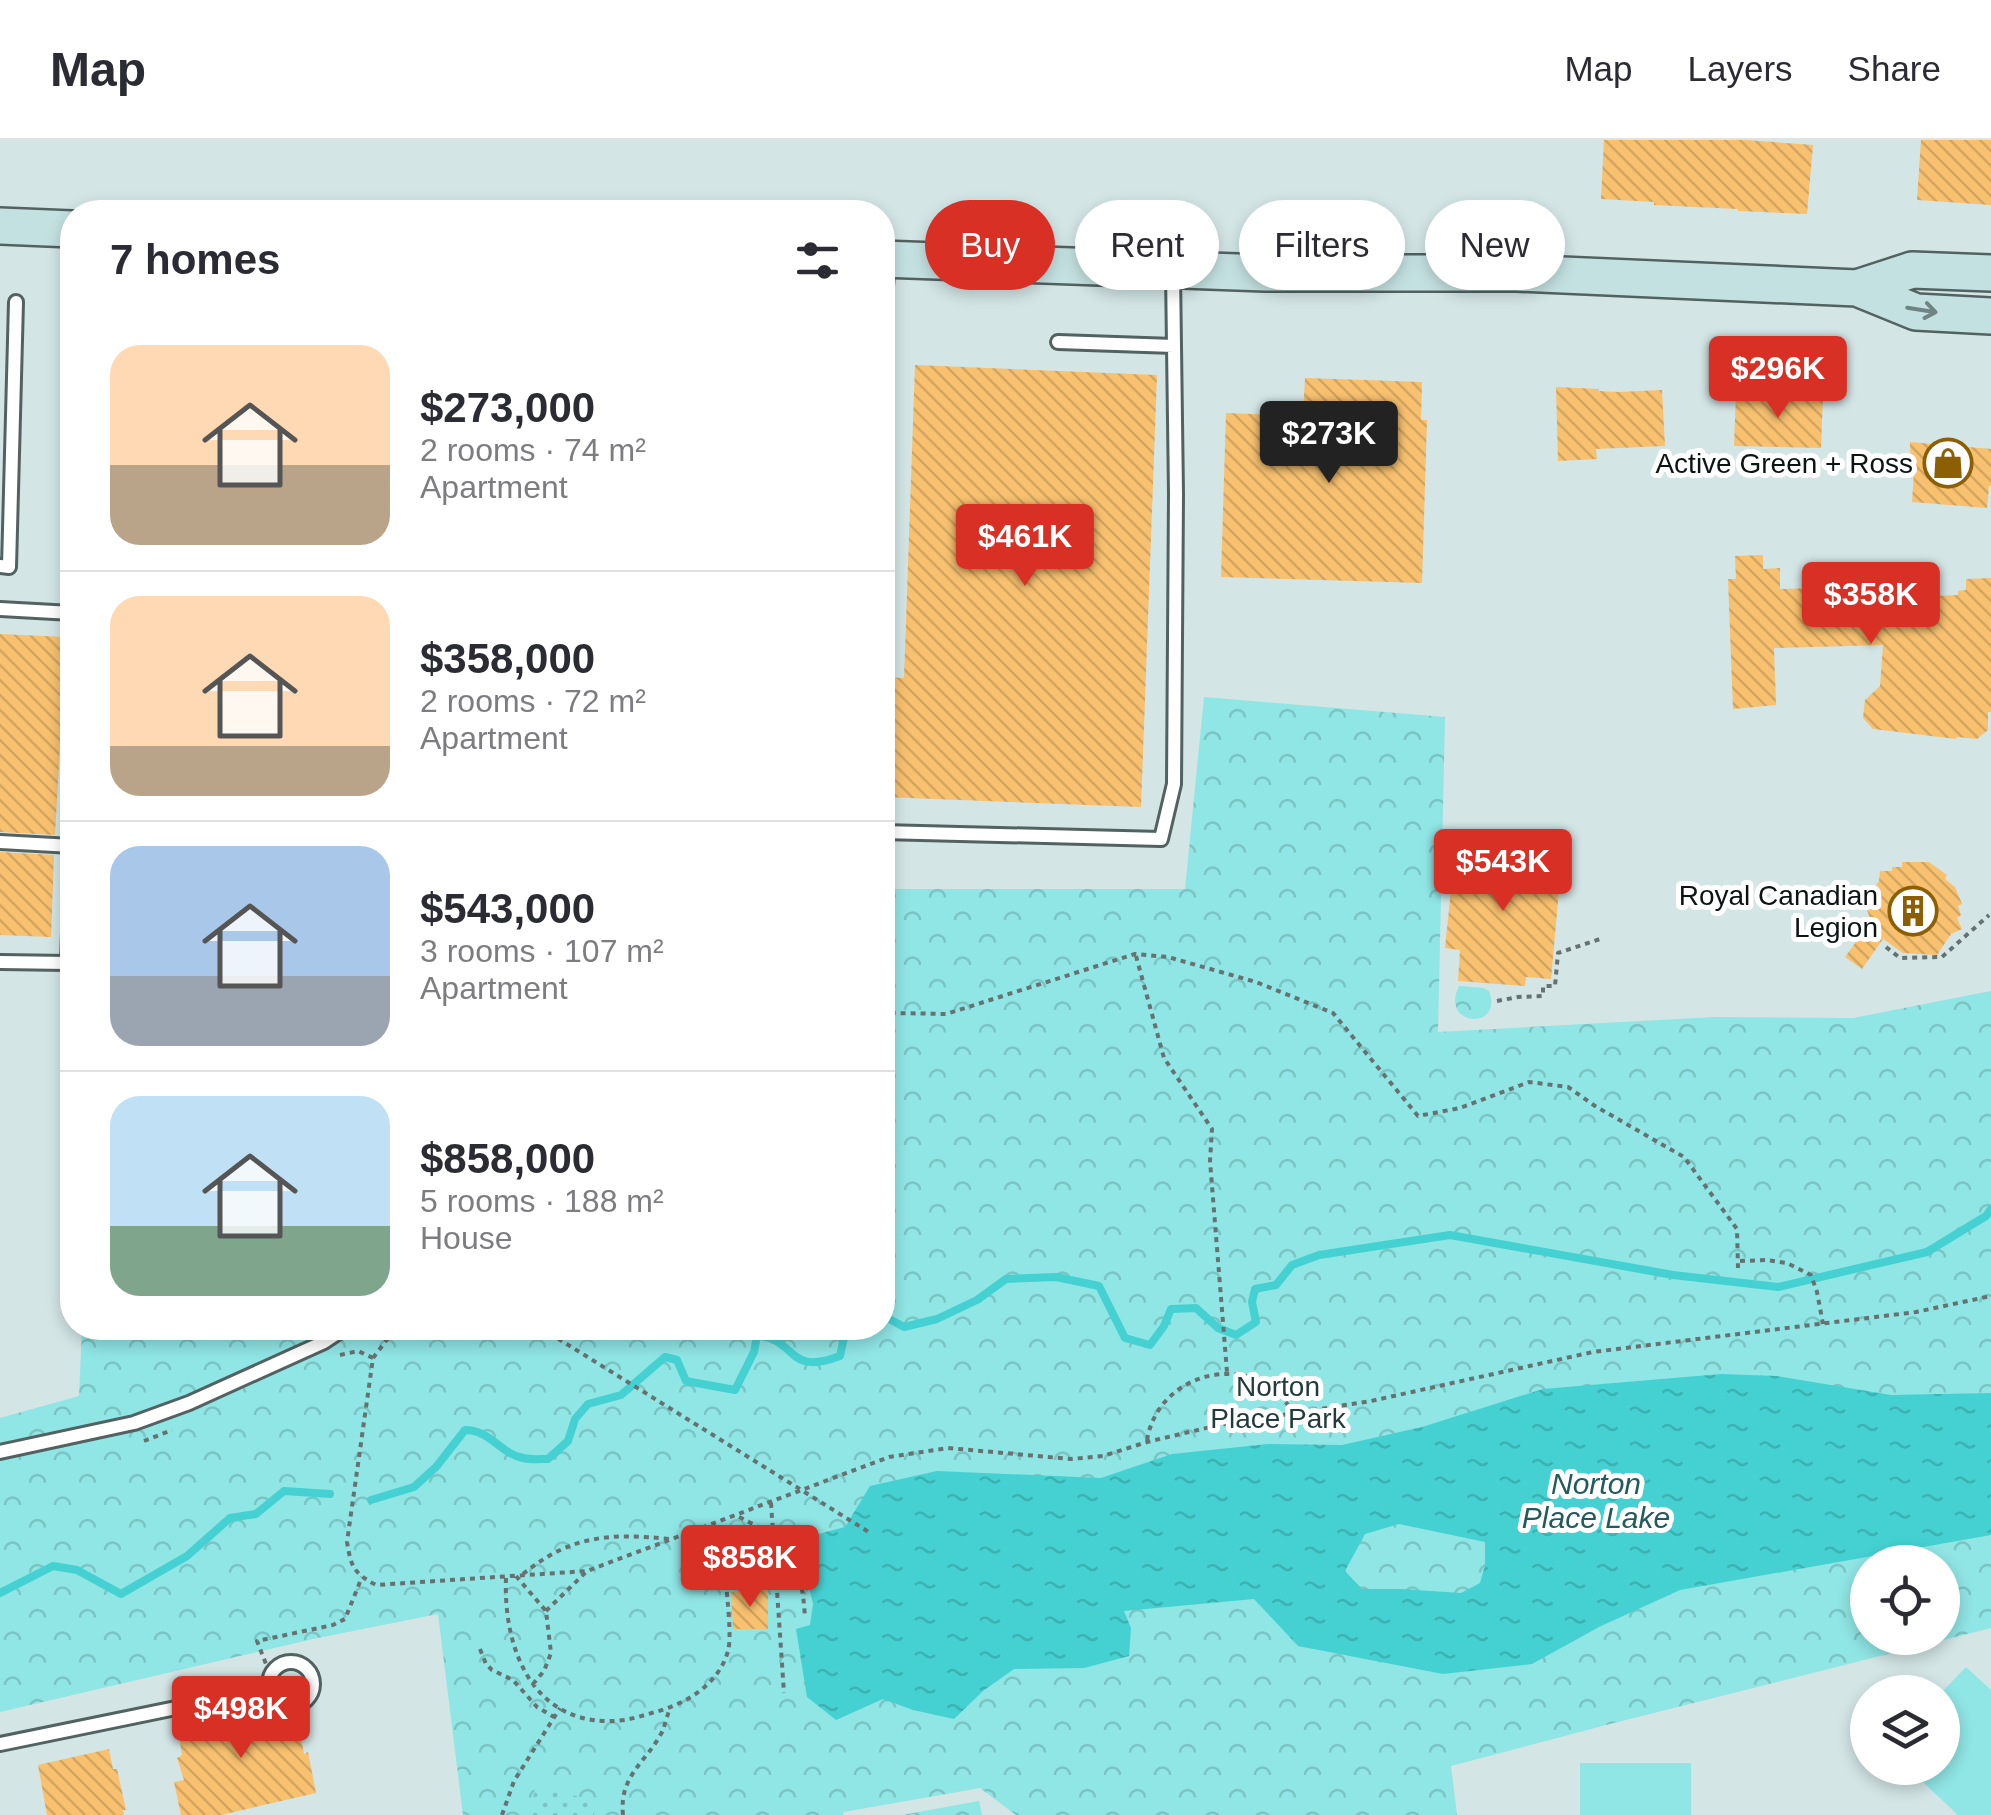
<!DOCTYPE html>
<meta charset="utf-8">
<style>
:root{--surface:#fff;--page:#f7f7f7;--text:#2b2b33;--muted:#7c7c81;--line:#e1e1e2;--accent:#d93025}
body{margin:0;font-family:Arial,sans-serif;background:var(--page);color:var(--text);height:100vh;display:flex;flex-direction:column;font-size:38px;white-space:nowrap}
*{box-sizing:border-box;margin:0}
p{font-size:32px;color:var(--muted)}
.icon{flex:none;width:55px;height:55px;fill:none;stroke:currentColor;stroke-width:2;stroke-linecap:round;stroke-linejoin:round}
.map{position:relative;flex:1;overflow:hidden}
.side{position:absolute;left:60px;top:60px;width:835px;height:1140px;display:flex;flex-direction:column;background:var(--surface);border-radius:40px;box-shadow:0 5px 15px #0003}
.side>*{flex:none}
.hud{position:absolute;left:925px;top:60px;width:915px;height:90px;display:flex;gap:20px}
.controls{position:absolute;left:1850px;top:1405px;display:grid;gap:20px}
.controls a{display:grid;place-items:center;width:110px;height:110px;border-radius:50%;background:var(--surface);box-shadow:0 5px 15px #0003;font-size:50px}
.price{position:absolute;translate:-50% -85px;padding:0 22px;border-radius:10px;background:var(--accent);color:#fff;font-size:32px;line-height:65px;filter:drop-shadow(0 2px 5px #0008)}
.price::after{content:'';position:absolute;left:50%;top:60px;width:30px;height:22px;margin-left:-15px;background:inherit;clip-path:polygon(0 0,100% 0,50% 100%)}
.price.current{background:#222;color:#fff}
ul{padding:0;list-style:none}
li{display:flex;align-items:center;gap:30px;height:250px;padding:0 50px}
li+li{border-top:2px solid var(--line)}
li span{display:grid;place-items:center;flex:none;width:280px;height:200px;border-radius:30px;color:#555}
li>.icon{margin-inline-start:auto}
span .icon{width:120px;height:120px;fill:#fffc;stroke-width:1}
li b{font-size:42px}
h2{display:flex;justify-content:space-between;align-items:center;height:120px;padding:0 50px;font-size:42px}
.chip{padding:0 35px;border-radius:45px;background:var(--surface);box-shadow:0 5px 15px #0003;font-size:35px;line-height:90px}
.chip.current{background:var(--accent);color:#fff}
header{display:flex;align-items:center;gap:60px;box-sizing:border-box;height:140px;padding:0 50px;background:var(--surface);border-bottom:2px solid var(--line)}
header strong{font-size:48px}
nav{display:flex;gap:55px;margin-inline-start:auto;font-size:35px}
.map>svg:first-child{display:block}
</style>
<header>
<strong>Map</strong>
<nav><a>Map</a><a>Layers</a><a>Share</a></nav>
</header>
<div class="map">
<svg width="1991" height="1675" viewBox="0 0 1991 1675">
<defs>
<pattern id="park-crowns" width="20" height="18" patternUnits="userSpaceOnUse" patternTransform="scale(2.5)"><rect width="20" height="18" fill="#90e5e5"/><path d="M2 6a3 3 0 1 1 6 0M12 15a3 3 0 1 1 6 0" fill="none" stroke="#7bc4c4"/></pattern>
<pattern id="garden-dots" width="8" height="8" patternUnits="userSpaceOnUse" patternTransform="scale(2.5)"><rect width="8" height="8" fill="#90e5e5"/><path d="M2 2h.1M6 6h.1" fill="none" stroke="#7bc4c4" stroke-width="1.8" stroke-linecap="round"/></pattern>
<pattern id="water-ripples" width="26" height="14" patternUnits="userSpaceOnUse" patternTransform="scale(2.5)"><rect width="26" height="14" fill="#45d1d2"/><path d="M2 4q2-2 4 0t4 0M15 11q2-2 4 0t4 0" fill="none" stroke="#3bb3b3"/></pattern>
<pattern id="building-back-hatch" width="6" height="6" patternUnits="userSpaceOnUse" patternTransform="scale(2.5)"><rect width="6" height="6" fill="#f8c170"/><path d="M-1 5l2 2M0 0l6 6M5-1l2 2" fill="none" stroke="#d3a560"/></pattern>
</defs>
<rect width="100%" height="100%" fill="#d3e5e5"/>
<path fill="url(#park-crowns)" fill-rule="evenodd" d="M1204 557 1445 577 1438 892 1715 877 1853 878 1991 851V1488L1606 1585 1451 1626 1457 1675H1016L980 1648 844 1672 843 1675H463L438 1474 313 1499 0 1572V1278L79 1256 82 1188H882L883 749H1185ZM1868 1422H1942V1498H1868Z
M1459 846 1483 848 1489 851C1504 891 1439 887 1459 846Z
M979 1661 982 1675H902Z"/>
<path fill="url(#garden-dots)" d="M535 1648 597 1660 594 1675H530Z"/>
<path fill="#90e5e5" d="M1966 1527 1991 1550V1675H1958L1908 1628H1942V1552Z
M1580 1623H1691V1675H1580Z"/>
<path fill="url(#water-ripples)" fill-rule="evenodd" d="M1721 1234 1777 1236 1891 1255 1991 1253V1395L1680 1450 1599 1487 1532 1524 1443 1534 1298 1506 1254 1459 1124 1471 1131 1488 1129 1516 1084 1528 1014 1529 983 1551 954 1579 913 1570 883 1559 836 1580 807 1557 796 1489 810 1485 813 1464 800 1409 818 1394 845 1387 870 1346 937 1331 1101 1338 1172 1314 1268 1304 1342 1305 1422 1287 1543 1249ZM1399 1384 1485 1402V1425L1480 1443 1461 1453 1401 1449H1362L1345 1431 1365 1394Z"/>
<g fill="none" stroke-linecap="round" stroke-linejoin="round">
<path stroke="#45d1d2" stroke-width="8" d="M882 1175 904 1187 937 1179 977 1160 1006 1139 1056 1137 1099 1146 1125 1198 1150 1205 1164 1186 1171 1169 1196 1168 1218 1188 1236 1195 1256 1182 1252 1162 1255 1149 1276 1145 1292 1125 1319 1115 1450 1095 1673 1135 1778 1147 1927 1112 1986 1076 1991 1069
M371 1360 414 1347 436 1327 465 1290C491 1290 499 1313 523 1318 531 1320 540 1319 548 1319L568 1301 575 1279 588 1264 621 1255 665 1217 677 1220 686 1241 735 1250 754 1212 757 1196C798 1198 785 1237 840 1216L846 1188
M0 1453 53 1426 77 1430 121 1454 187 1416 230 1378 256 1374 284 1351 330 1354"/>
</g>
<path fill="url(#building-back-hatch)" d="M1604 0H1746L1813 5 1807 74 1738 71V69L1654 65V62L1601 59Z
M1921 0H1991V65L1917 60Z
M915 225 1157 235 1141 667 882 657V537L904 538Z
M1305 238 1422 242 1421 280H1427L1422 443 1221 437 1226 273 1303 276Z
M1556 247 1599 249 1598 251 1619 252 1662 250 1665 306 1596 309 1597 319 1558 321Z
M1736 253 1823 256 1821 308 1734 306Z
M1910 302 1991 309V346H1989L1987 368 1912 362 1914 332H1911Z
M1763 415V429L1780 428V449L1897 446 1898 458 1958 455V451L1966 450V439L1991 438V572H1988V590L1977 599 1957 597 1956 599 1873 589 1863 578 1865 560 1880 546 1883 505 1774 508 1776 565 1733 569 1728 439H1736L1735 416Z
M0 494 66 497 55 695 0 692Z
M1456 702 1516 706 1515 714 1562 717 1551 839 1526 837 1525 846 1458 841 1460 810 1445 808Z
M0 712 54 715 51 797 0 795Z
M1902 722H1929L1947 735 1945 739 1955 747 1962 764 1958 766 1961 775 1957 778 1962 789 1951 794 1937 815 1903 813 1883 799 1862 829 1845 817 1871 781 1864 762 1879 741 1880 731H1892V727H1902Z
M768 1450V1489H733L731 1452Z
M242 1565 259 1566 298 1582 304 1614 308 1612 316 1653 221 1675H181L174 1642 184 1640 177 1618 182 1615 178 1590 201 1573Z
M109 1609 113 1629H117L126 1670H123L124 1675H47L38 1625Z"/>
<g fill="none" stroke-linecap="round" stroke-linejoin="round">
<g stroke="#526261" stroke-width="18">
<path id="lane" d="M882 196 888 122
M1058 202 1174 206
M0 426 9 427 16 162
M0 469 72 473
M882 692 1161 699 1174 644 1176 354 1173 132
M0 702 72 706
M0 822 68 823 72 700
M0 1312 134 1283 189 1263 324 1202 345 1188
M269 1544a22 22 0 1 1 44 0a22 22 0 1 1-44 0Z
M0 1604 269 1549"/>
</g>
<g stroke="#526261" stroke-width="40">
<path id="secondary" d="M0 86 72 89
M882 119 1265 133H1516L1857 148 1912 130 1991 133
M1857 148 1916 172 1991 176"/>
</g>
<path stroke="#667272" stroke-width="4" stroke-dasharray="5 5" stroke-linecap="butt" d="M1886 807 1900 818 1942 817 1989 775
M1136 816 1164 918 1212 989 1210 1021 1227 1232
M1497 861 1518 857 1543 856V846H1555L1558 813 1603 798
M882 867 894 873 946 874 1135 814 1168 817 1256 842 1333 873 1418 976 1460 968 1529 942 1568 947 1595 966 1684 1017 1737 1089 1738 1128
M1740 1121 1767 1120 1787 1123 1811 1135 1817 1152 1823 1184
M541 1188 872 1394
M340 1215 358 1211 373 1218 347 1402C351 1426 353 1433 376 1445L587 1431 889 1317 948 1308 1071 1319 1103 1316 1147 1302 1219 1285 1371 1261 1593 1212 1916 1172 1991 1156
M373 1218 389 1197 392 1188
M1147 1300C1159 1229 1257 1208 1293 1273
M144 1301 172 1290
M771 1363 784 1553
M739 1377C790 1401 802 1424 805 1478
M698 1391 726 1442 745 1444 777 1440
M523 1434C571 1395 610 1393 669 1399
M516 1436 546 1471 551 1513 544 1531 533 1544
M506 1438C503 1513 536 1591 625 1580 635 1578 645 1575 655 1572 686 1564 719 1544 728 1511 732 1497 727 1458 726 1442
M546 1471 587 1431
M480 1509 486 1524 492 1530 513 1540 537 1567 554 1577
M271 1532 266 1524 257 1501 333 1485 345 1479 362 1437
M502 1675 514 1641 560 1568
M623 1675C619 1635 646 1623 662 1592 665 1585 667 1576 670 1568"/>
<use href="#lane" stroke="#fff" stroke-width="12"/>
<use href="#secondary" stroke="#c4e1e1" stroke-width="35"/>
</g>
<defs><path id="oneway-shaft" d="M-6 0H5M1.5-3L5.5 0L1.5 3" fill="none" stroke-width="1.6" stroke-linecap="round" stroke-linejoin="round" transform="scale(2.5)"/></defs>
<use stroke="#718484" href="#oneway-shaft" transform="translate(1922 170) rotate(9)"/>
<defs>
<g id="shop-ring" transform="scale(2.5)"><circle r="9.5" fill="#fff" stroke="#8d5f05" stroke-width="1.5"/><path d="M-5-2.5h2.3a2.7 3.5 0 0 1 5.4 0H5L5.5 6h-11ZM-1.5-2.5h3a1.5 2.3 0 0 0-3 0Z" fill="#8d5f05"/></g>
<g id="building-ring" transform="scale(2.5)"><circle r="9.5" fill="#fff" stroke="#8d5f05" stroke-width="1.5"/><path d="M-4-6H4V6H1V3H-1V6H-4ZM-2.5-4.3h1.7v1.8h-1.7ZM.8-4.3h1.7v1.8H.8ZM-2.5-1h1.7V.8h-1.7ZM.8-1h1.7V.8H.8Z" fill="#8d5f05"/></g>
</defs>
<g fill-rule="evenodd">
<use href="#shop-ring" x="1948" y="323"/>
<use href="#building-ring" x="1913" y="771"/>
</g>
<g text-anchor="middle" stroke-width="10" stroke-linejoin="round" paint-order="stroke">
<g font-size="28" fill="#0c1313" stroke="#fff" text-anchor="end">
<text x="1913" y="333">Active Green + Ross</text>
<text x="1878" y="765">Royal Canadian<tspan x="1878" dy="32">Legion</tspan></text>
</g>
<g font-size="28" fill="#233b3b" stroke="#fff">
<text x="1278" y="1256">Norton<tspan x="1278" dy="32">Place Park</tspan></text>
</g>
<g font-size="30" font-style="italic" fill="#225b5b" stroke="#fff">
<text x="1596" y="1354">Norton<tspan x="1596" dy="34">Place Lake</tspan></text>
</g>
</g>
</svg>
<div class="controls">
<a><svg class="icon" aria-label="locate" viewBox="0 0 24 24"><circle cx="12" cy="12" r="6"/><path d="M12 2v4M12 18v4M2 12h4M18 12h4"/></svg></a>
<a><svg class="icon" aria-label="layers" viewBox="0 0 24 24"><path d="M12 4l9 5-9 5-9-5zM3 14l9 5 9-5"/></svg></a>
</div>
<b class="price" style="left:1778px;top:281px">$296K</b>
<b class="price current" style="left:1329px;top:346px">$273K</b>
<b class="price" style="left:1025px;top:449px">$461K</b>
<b class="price" style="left:1871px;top:507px">$358K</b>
<b class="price" style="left:1503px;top:774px">$543K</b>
<b class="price" style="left:750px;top:1470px">$858K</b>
<b class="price" style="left:241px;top:1621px">$498K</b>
<div class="hud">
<a class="chip current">Buy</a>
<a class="chip">Rent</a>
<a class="chip">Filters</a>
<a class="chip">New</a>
</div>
<section class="side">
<h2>7 homes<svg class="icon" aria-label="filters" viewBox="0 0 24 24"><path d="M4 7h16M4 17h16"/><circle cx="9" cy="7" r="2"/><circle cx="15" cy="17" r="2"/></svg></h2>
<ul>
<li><span style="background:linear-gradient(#ffd9b3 60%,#b9a48a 0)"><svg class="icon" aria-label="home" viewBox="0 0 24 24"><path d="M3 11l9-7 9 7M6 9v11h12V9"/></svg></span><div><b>$273,000</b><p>2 rooms · 74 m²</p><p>Apartment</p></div></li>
<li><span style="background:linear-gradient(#ffd9b3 75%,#b9a48a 0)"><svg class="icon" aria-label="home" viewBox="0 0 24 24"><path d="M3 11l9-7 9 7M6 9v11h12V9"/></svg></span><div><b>$358,000</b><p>2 rooms · 72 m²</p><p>Apartment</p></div></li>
<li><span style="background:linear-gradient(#a9c7e8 65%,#9aa5b1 0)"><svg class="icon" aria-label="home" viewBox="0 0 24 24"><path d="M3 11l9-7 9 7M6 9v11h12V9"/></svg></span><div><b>$543,000</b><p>3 rooms · 107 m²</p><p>Apartment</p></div></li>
<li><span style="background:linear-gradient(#bfe0f5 65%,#7fa58c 0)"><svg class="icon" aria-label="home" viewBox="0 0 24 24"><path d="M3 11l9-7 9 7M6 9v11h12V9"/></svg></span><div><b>$858,000</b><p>5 rooms · 188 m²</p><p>House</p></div></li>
</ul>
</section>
</div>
